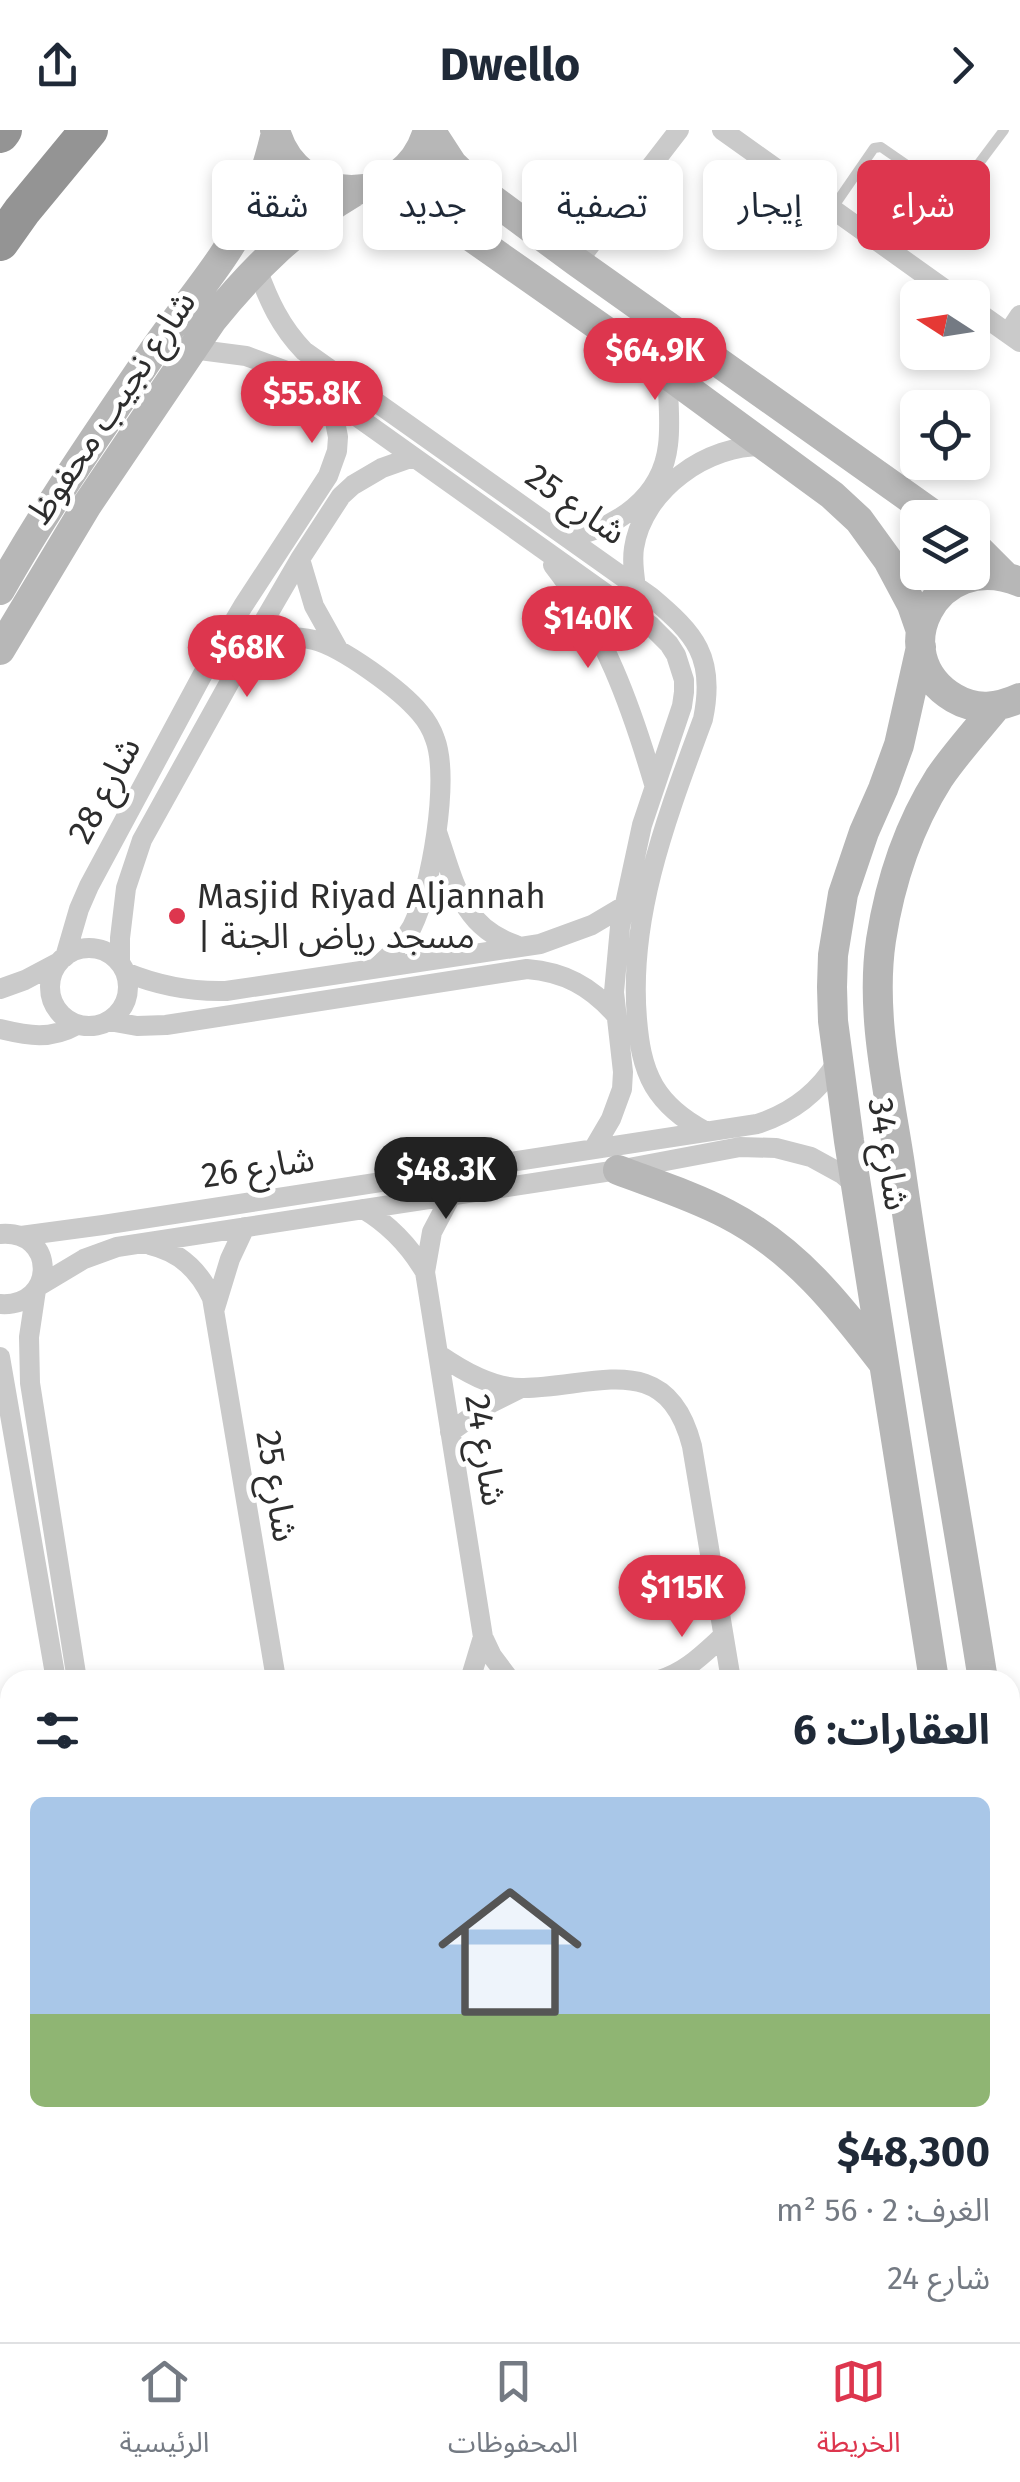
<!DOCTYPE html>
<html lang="ar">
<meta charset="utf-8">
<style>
:root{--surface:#fff;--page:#f2f2f3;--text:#1f2937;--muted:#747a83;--line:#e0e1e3;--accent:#dd364e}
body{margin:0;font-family:"Fira Sans","Noto Sans Arabic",sans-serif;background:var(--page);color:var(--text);direction:rtl;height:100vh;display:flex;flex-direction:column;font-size:38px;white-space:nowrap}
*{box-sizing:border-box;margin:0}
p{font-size:32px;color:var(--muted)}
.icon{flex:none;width:55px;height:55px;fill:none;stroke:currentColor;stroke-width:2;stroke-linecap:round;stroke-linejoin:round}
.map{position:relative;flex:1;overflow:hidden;direction:ltr}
.details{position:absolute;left:0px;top:1540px;width:1020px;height:672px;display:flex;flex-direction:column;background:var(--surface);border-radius:30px 30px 0 0;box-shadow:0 5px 15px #0003;direction:rtl}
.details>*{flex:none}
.hud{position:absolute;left:30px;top:30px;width:960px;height:90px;direction:rtl;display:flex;gap:20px}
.needle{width:65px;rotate:282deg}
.fabs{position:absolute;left:900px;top:150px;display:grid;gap:20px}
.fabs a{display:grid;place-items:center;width:90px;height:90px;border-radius:15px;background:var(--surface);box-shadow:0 5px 15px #0003;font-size:50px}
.price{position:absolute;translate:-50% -85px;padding:0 22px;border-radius:35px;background:var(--accent);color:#fff;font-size:32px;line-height:65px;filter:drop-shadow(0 2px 5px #0008)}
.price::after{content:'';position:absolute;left:50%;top:60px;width:30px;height:22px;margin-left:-15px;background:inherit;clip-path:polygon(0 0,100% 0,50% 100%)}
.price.current{background:#222;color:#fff}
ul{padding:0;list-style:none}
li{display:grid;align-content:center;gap:20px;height:530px;padding:0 30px}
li+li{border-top:2px solid var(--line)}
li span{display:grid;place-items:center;height:310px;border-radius:15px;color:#555}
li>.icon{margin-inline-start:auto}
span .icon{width:180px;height:180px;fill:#fffc;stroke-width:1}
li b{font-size:42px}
h2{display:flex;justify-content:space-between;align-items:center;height:120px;padding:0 30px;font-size:42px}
.pill{padding:0 35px;border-radius:15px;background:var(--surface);box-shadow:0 5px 15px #0003;font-size:35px;line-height:90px}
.pill.current{background:var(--accent);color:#fff}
header{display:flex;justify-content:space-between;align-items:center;height:130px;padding:0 30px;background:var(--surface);font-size:45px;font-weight:700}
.dock{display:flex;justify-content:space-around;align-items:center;height:140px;border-top:2px solid var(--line);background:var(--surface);font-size:28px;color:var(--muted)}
.dock a{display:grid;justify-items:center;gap:5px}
.dock .current{color:var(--accent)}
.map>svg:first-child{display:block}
</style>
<header><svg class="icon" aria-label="forward" viewBox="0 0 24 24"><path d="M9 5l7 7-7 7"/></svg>Dwello<svg class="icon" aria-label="share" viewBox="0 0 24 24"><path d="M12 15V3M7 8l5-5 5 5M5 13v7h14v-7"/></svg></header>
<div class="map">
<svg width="1020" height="2212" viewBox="0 0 1020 2212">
<rect width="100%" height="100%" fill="#fff"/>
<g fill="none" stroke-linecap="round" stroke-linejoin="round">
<path stroke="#cacaca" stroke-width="10" d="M832 79 874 18 881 17 949 64H956L1004 0"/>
<path stroke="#cacaca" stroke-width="20" d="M722 0 957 168
M577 132 679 0
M257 139C269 171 280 196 304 221L651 467C695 504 716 527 703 589 668 684 628 785 637 889 639 912 642 935 654 956 666 976 684 990 705 1001
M972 178 1020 212
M1008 203 1020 185
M192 219 246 226 300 246 651 496 669 514 676 525 684 550V562L682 576 642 695 620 797 614 862 623 942 622 959 611 989 594 1018
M567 407C616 399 662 368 668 315 671 292 668 267 667 244
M300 429 314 476 338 519
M553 435C604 500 631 576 654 654
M636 457C634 444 632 431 634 418 643 359 708 314 765 316
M253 510C274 506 293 505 314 510 342 517 401 560 420 583 427 591 432 600 435 609 450 649 431 759 412 797 403 813 391 825 377 837
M437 702C454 751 461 797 516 815
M50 857a39 39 0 1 1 78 0a39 39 0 1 1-78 0Z
M65 827 79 779 89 756 204 542 243 476 328 346 337 321 338 307 330 266
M120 833V808L126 758 142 710 253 510 300 429 341 366 353 355 382 338 413 327
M125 842C159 856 190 862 226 861L540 814 592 795 624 776
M0 859 25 850 59 832
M109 891 137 896 166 895 527 839C564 842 590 856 615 884
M0 899C29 906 50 910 77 895
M451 1066 432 1102 425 1142 483 1507 492 1526 510 1550
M363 1079C390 1095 409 1115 425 1142
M0 1104C57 1099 57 1178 0 1174
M21 1106 103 1095 757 994C792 983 818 963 837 932
M150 1115C180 1122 199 1140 212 1168L275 1543 274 1550
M39 1156 84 1129 117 1117 618 1040 740 1017 776 1018 811 1027 842 1044 856 1056
M36 1160 29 1207 30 1253 77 1550
M215 1178 230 1129 245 1097
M438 1224C463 1241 493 1259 524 1258 596 1257 667 1218 692 1316L731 1550
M0 1227 56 1550
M450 1302 491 1273 521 1258
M470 1550 483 1507
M659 1550C686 1542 703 1524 723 1506
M0 1653 10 1651
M0 1680 10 1678
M0 1865 10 1862
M0 1898 10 1896
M738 2202 739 2212
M761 2202 762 2212
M364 2212 371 2202
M392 2212 398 2202"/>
<path stroke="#b7b7b7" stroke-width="30" d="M275 0C297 80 406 80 428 0
M430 0 452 34 477 58 577 132 938 388
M381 55 446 89 667 244 832 365 859 390 888 430 912 475 921 501
M972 413 1004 445
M1020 452C935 417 882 525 954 568 976 581 998 578 1020 568
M0 460C46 378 100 300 153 222 186 174 227 129 252 76 263 53 270 28 276 3
M921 517 899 615 883 659 864 702 843 764 833 825 832 857 833 891 849 1011 934 1550
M0 520 87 375 212 190C254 138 299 94 357 60
M618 1040C655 1054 693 1066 727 1084 795 1119 839 1175 884 1234
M983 1550C956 1378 924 1207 900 1035 889 962 870 884 881 810 890 752 908 697 939 648 956 623 977 600 996 577
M1010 1725 1020 1791
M1010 1932 1020 1933
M1011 2039 1020 2043"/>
<path stroke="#949494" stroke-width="38" d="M0 4 3 0
M0 112 22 81 89 0"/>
</g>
<circle fill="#dd364e" stroke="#fff" stroke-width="4" cx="177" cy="786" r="10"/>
<g text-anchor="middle" stroke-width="10" stroke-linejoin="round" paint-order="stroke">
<g font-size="35" fill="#2d2d2d" stroke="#fff">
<text transform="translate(111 277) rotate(-56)" y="12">شارع نجيب محفوظ</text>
<text transform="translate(576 374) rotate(35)" y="12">شارع 25</text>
<text transform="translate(104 660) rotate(-62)" y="12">شارع 28</text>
<text transform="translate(889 1024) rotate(81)" y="12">شارع 34</text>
<text transform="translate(258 1037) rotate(-9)" y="12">شارع 26</text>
<text transform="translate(486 1320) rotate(81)" y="12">شارع 24</text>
<text transform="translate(277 1356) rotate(81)" y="12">شارع 25</text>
</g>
<g font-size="35" fill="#2d2d2d" stroke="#fff" text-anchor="start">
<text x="197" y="778">Masjid Riyad Aljannah<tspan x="197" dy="40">| مسجد رياض الجنة</tspan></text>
</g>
</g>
</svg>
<div class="fabs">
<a><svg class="needle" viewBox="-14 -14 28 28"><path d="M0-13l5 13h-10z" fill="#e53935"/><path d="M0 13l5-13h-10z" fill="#747a83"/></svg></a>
<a><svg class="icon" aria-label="locate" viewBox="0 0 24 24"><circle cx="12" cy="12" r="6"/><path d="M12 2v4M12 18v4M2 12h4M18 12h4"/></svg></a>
<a><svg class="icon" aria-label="layers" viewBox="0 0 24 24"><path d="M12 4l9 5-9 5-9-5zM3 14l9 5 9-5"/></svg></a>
</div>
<b class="price" style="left:655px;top:273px">$64.9K</b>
<b class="price" style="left:312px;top:316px">$55.8K</b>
<b class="price" style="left:588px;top:541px">$140K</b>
<b class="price" style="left:247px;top:570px">$68K</b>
<b class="price current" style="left:446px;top:1092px">$48.3K</b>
<b class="price" style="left:682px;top:1510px">$115K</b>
<div class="hud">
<a class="pill current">شراء</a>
<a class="pill">إيجار</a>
<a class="pill">تصفية</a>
<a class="pill">جديد</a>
<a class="pill">شقة</a>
</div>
<section class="details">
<h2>العقارات: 6<svg class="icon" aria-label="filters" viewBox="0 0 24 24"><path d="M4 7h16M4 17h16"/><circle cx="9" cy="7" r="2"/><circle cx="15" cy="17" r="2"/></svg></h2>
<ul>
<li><span style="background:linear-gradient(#a9c7e8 70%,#8fb573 0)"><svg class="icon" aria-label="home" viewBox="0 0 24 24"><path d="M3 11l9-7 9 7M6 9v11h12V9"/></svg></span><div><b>$48,300</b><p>الغرف: 2 · 56 m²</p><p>شارع 24</p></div></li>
</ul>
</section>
</div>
<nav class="dock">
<a class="current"><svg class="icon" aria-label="map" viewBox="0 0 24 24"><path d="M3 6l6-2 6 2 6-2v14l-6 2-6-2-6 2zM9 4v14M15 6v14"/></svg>الخريطة</a>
<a><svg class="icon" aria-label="saved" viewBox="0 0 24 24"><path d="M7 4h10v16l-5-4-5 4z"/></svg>المحفوظات</a>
<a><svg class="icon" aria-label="home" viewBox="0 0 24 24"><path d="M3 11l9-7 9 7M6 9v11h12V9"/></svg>الرئيسية</a>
</nav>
